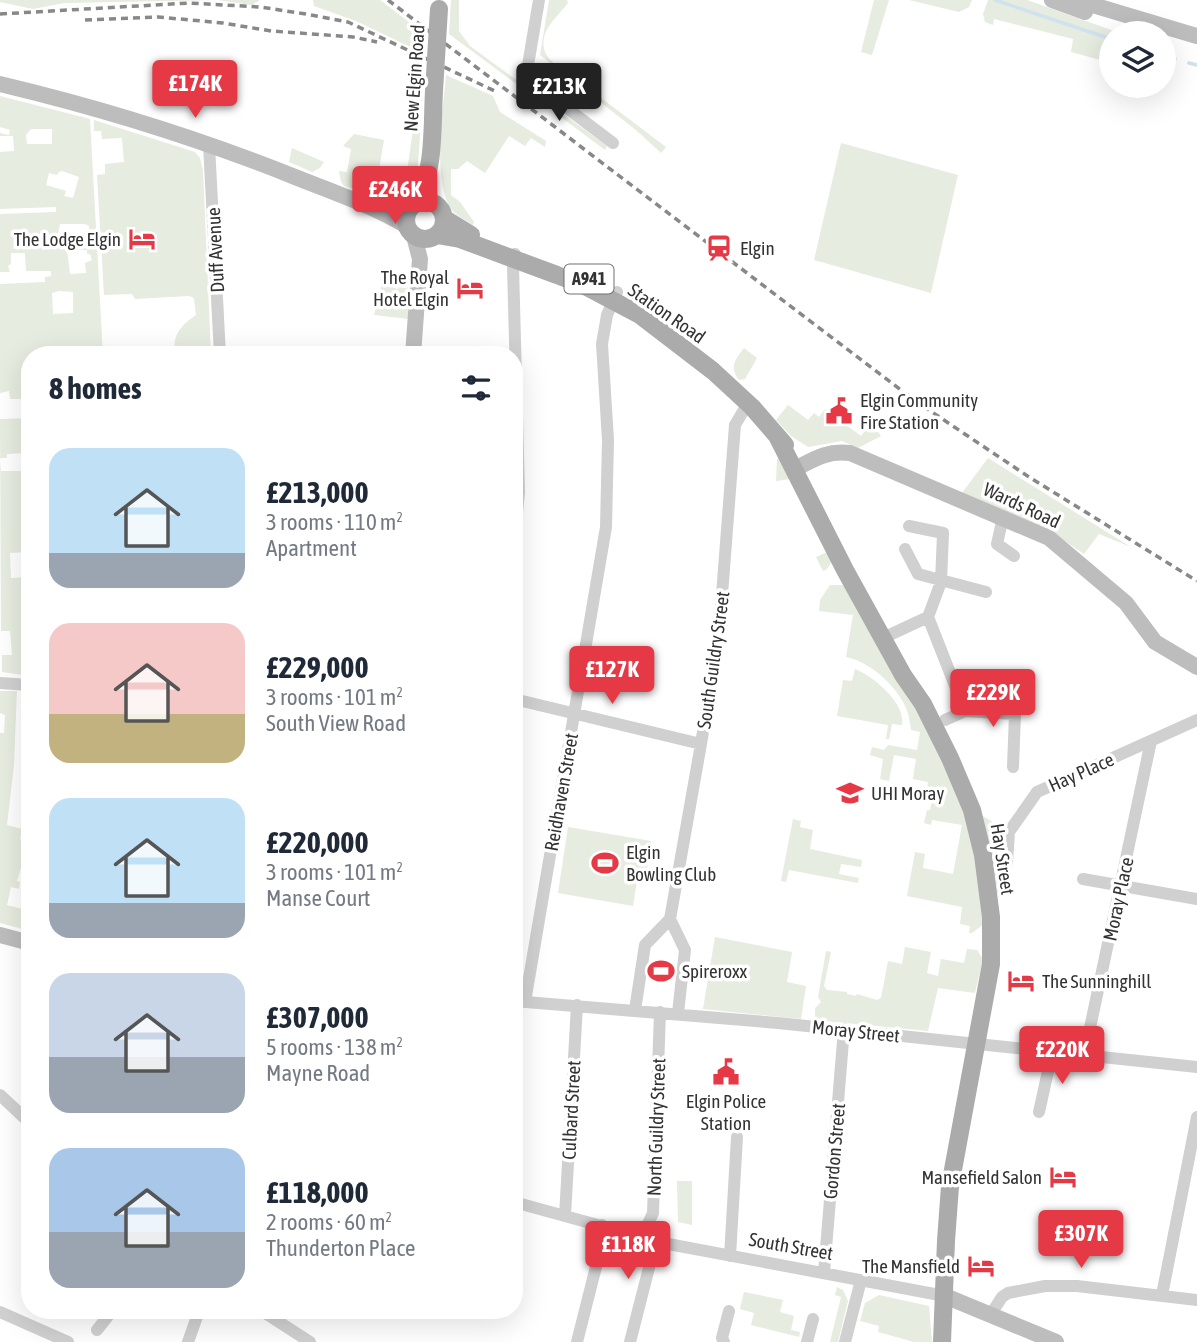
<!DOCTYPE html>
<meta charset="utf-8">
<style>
:root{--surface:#fff;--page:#f2f2f3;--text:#1f2937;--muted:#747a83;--accent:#e63946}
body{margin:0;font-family:"Asap Condensed",sans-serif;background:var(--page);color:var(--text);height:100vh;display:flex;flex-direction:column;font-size:26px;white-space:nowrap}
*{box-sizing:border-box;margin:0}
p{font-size:23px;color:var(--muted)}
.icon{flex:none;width:38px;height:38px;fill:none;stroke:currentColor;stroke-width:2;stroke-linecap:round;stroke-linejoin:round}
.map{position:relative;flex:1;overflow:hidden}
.details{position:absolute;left:21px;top:346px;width:502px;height:973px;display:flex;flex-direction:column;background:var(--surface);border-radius:28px;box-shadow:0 7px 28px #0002}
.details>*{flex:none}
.tools{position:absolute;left:1099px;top:21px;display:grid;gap:14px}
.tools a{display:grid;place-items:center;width:77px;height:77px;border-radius:50%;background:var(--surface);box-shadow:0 7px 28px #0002;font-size:35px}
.price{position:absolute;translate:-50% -60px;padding:0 16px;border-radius:7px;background:var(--accent);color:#fff;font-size:23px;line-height:46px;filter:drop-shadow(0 2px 4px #0008)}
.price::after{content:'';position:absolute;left:50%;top:42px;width:21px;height:16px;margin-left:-10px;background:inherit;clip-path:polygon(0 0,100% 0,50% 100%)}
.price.on{background:#222;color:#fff}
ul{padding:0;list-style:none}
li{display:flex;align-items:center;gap:21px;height:175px;padding:0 28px}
li span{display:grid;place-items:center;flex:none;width:196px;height:140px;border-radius:21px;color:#555}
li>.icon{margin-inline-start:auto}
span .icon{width:84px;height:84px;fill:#fffc;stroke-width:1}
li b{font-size:30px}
h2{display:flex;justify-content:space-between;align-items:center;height:84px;padding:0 28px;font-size:30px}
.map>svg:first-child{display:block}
</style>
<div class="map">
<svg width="1197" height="1342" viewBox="0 0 1197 1342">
<rect width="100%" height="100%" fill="#fff"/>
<path fill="#e6ecdf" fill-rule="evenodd" d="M0 0H259V1L251 5 218 0 64 3 33 9 0 2Z
M313 0H380L426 35 425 54 356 21 314 6Z
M451 0H459V31L470 46 607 146 605 150 449 34Z
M549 0H567L568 3C561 12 548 24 545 34 537 59 561 70 580 73L576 79 666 147 661 153 636 130 540 55Z
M874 0H889L872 55 861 52Z
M909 0H972L969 7 959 12Z
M988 0H1027L1117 32 1119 33H1111V63L1071 52 1073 39 994 19 993 25 985 22 983 14Z
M446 75 493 96 500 112 546 141 545 147 531 138 525 146 509 136 485 173 467 161 458 169H451V195L460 202 474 222 473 225C465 220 457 216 451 209 432 180 443 109 446 75Z
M416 88 423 89 417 180C414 192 406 200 393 199L395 193 404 194 413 129 411 128Z
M0 96 90 119 103 355H30V399H10L9 391 0 393V284L45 282V277L51 276V271H26L25 253H11V264L8 266 10 272H0V214L56 212V207L0 209V152L14 151 13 136H0V133L9 135 10 130 0 127ZM31 129H52V144H27L26 135ZM62 171 79 177 73 198 64 196 66 191 46 185 49 173 57 175 59 172ZM60 224H85L89 226V229H93V236L61 237 58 234ZM67 250H87V254H90L92 260 85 263 86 273 70 274ZM59 291 73 292V313L53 314 52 293Z
M94 120 195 152 200 158 203 170 211 355H176C170 337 182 324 196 315L194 298 189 296 135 299 132 294 104 295 97 175 105 174V164L124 162 122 138 102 139 101 131H94Z
M354 134 384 140 376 187 384 189 383 196 344 186 341 182 339 171 347 172 351 149 343 146Z
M841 143 958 175 931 293 814 260Z
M292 148 324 162 320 168 312 172 289 162Z
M382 283 397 289 400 287 410 289 408 319 374 315Z
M744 348 757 358 745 379 739 380C729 367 735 360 744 348Z
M788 405 808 420 814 413 819 417 825 409 861 436 866 429 878 432 881 436 858 448 842 441 808 447 791 436 776 420Z
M30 418V676L2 672V655H12L10 631H1L0 419ZM25 453 24 471H1L0 458H7V454ZM26 552 27 577 11 578 10 553Z
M988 458 1131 547 1099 534 1084 554 1056 535 962 493Z
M777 459 783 460 833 560 827 569 823 571 816 557 827 552 791 479 776 481Z
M830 585H847L927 728 964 810 977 859 985 923 972 933H969L970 926 960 924 962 907 907 896 915 852 925 854 923 868 953 874 962 825 932 820 931 825 924 823 927 810H930L934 790 927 789 928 782 913 779 916 759 894 755 889 781 880 779 883 759 870 755 872 747 884 750 888 745 917 750 920 732 911 730C910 722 909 715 906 708 897 686 869 661 846 657L853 615 819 611 820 600Z
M855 669C873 676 906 703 902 725L892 724 889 739H886L888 725 837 716 843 680 852 681Z
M0 691H17L14 765 7 825 22 829 20 839 29 841 17 881 20 882 19 889 11 887 7 905 30 911V931L0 923V733H4L5 715 0 713Z
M973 810 1009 832 1007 862 991 917Z
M793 819 801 821 800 827 813 830 810 849 862 860 861 867 841 864 839 874 859 878 858 883 789 870 786 882 781 881Z
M568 827 651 841 647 869 639 868 633 906 558 893Z
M715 937 792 952 787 982 806 986 801 1019 703 1009Z
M905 947 931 952 927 973 938 976 941 959 964 963 967 949 977 950 983 959 975 993 938 988 928 1031 815 1020V1008L821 1002 818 997 826 951 831 952 824 986 827 990 847 992V994L856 996 857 994 877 1000 881 998 888 961 902 964Z
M677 1181H692V1225L678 1222Z
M837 1287 843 1290 848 1301 838 1342H830L841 1297 835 1295Z
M744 1292 783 1300 780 1312 794 1316 791 1330 800 1332 799 1337 751 1325 754 1313 740 1309Z
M879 1295 929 1306 932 1342H914L878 1332 879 1326 860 1321 865 1303Z"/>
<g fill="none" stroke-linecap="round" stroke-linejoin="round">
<path stroke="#cfe2ee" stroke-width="3.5" d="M995 0 1111 39
M1164 55 1175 59
M1189 63 1197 65"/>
<path stroke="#d0d0d0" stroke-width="12" d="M539 0 526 77 613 143
M209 145 220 355
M1003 517 997 544 1014 556
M909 526 943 533 941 582 928 617
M514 543 519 492 513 266 515 254
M905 549 918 574 986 592
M883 638 928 617 965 711
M0 683 30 685
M514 699 701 744
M945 720 965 711 1015 714 1013 767
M1007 862 1009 832 1037 792 1197 720
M1083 879 1197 899
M670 919 685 950 678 1013
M514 1001 778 1023 1197 1067
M525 1002 606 527 608 440 602 344 607 315 617 292
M635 1010 645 945 670 919 701 744 719 634 735 425 748 403
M1084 1056 1151 741
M0 1095 30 1123
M1039 1112 1052 1053
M514 1202 663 1243 945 1296
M565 1216 577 1005
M636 1236 647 1226 653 1213 660 1012
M730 1256 737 1137
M824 1273 844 1029
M1162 1295 1197 1117
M262 1311 310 1342
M0 1312 68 1342
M991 1314 1002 1297 1008 1293 1045 1286H1077L1197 1300
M97 1330 112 1311
M188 1342 199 1311
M577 1342 604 1235 602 1225
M630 1342 651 1260 654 1252 663 1243
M724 1342 722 1338 729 1311
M807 1342 813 1319
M845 1342 861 1280"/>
<path stroke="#bdbdbd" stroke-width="16" d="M1052 0 1085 12
M1076 0 1197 36
M0 84C101 108 198 138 295 177 333 192 371 205 407 226
M376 208H401L412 205
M413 355 420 259 414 236
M795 469C814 459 828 450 850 453L1049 538 1126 603 1155 642 1197 667
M0 935 30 943
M945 1296 1056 1342"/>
<path stroke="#ababab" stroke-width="18" d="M406 220a19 19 0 1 1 38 0a19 19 0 1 1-38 0Z
M417 202C435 171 432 126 434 91
M445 219 471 235
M437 235 460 239 557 275 587 287 640 315 713 371 752 407 785 445
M777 436 845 570 903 675 923 704 950 758 972 810 983 855 991 917V964L950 1186 946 1241 942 1342"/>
<path stroke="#888" stroke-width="3.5" stroke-dasharray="7 5" stroke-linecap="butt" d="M388 0 914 400 1029 477 1197 581
M0 14 189 3 260 7 306 14 348 22 497 92
M85 20 158 17 223 23 271 31 353 37 377 42"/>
<path stroke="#ababab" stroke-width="18" d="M434 91 439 9"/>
</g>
<defs>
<g id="hotel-bare" transform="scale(2.1)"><path d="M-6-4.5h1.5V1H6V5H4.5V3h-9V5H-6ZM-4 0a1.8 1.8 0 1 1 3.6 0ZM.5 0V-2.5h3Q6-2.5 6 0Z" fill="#e63946" stroke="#fff" stroke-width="2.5" paint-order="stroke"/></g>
<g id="station-bare" transform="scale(2.1)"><path d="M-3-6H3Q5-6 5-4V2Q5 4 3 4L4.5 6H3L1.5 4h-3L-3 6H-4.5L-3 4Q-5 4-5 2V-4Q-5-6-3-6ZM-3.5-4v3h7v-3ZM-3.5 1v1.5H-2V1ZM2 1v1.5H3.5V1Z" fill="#e63946" stroke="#fff" stroke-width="2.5" paint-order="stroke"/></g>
<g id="civic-bare" transform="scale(2.1)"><path d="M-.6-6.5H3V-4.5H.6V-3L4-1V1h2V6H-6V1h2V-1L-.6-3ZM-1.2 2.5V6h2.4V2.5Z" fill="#e63946" stroke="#fff" stroke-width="2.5" paint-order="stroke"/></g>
<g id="university-bare" transform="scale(2.1)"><path d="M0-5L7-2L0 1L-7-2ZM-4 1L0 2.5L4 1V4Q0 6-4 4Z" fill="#e63946" stroke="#fff" stroke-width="2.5" paint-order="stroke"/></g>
<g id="stadium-bare" transform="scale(2.1)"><path d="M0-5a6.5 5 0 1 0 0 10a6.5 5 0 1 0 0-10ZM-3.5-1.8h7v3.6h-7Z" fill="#e63946" stroke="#fff" stroke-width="2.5" paint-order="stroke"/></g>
</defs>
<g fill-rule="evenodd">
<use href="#hotel-bare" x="142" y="239"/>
<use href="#station-bare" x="719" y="248"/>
<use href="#hotel-bare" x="470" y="288"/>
<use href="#civic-bare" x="839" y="411"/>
<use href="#university-bare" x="850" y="793"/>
<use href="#stadium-bare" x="605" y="863"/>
<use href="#stadium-bare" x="661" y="971"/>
<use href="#hotel-bare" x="1021" y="981"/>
<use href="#civic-bare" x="726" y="1072"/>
<use href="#hotel-bare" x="1063" y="1177"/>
<use href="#hotel-bare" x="981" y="1266"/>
</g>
<g text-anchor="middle" stroke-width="7" stroke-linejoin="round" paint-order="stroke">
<rect fill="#fff" stroke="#707070" stroke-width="2" x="564.5" y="264.5" width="49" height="29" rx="5"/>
<g font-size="18" font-weight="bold" fill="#333">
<text x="589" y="285">A941</text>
</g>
<g font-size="19" fill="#333" stroke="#fff">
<text transform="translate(414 78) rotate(-86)" y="7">New Elgin Road</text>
<text transform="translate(215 250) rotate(-93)" y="7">Duff Avenue</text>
<text transform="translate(667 313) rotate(35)" y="7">Station Road</text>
<text transform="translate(1022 505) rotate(25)" y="7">Wards Road</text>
<text transform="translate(713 660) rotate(-82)" y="7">South Guildry Street</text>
<text transform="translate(1081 772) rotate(-24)" y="7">Hay Place</text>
<text transform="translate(561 792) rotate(-80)" y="7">Reidhaven Street</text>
<text transform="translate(1003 859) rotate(81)" y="7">Hay Street</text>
<text transform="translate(1118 899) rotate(-78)" y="7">Moray Place</text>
<text transform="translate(856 1031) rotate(6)" y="7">Moray Street</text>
<text transform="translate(571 1110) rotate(-87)" y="7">Culbard Street</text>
<text transform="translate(656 1127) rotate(-88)" y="7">North Guildry Street</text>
<text transform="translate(834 1151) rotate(-85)" y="7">Gordon Street</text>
<text transform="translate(791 1246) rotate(10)" y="7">South Street</text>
</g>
<g font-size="19" fill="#333" stroke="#fff" text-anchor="start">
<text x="121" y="246" text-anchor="end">The Lodge Elgin</text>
<text x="740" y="255">Elgin</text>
<text x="449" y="284" text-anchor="end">The Royal<tspan x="449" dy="22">Hotel Elgin</tspan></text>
<text x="860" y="407">Elgin Community<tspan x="860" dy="22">Fire Station</tspan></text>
<text x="871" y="800">UHI Moray</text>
<text x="626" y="859">Elgin<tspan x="626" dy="22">Bowling Club</tspan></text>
<text x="682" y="978">Spireroxx</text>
<text x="1042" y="988">The Sunninghill</text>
<text x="726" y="1108" text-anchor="middle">Elgin Police<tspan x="726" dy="22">Station</tspan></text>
<text x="1042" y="1184" text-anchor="end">Mansefield Salon</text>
<text x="960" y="1273" text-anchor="end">The Mansfield</text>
</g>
</g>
</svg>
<div class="tools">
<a><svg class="icon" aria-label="layers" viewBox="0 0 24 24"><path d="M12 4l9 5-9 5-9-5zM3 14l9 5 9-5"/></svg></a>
</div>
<b class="price" style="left:195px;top:120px">£174K</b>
<b class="price on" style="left:559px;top:123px">£213K</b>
<b class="price" style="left:395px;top:226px">£246K</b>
<b class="price" style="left:612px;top:706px">£127K</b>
<b class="price" style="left:993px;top:729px">£229K</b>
<b class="price" style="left:1062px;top:1086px">£220K</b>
<b class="price" style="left:1081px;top:1270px">£307K</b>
<b class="price" style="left:628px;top:1281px">£118K</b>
<section class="details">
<h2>8 homes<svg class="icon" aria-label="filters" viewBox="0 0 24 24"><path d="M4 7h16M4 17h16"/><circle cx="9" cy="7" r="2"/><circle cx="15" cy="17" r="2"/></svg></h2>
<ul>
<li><span style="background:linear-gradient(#bfe0f5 75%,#9aa5b1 0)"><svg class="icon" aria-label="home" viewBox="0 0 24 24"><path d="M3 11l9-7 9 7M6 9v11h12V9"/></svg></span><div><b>£213,000</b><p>3 rooms · 110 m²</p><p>Apartment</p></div></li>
<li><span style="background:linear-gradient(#f6c9c9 65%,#c2b280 0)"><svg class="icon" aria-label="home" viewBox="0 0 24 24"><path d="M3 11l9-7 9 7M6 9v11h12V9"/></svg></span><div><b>£229,000</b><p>3 rooms · 101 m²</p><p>South View Road</p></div></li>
<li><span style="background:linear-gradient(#bfe0f5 75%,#9aa5b1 0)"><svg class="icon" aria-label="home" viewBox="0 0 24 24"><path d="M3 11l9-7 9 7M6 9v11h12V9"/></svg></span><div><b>£220,000</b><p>3 rooms · 101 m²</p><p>Manse Court</p></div></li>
<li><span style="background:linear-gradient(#c9d6e8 60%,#9aa5b1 0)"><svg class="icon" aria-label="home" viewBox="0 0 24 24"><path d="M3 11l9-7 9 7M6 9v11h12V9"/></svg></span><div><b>£307,000</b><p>5 rooms · 138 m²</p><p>Mayne Road</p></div></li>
<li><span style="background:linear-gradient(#a9c7e8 60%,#9aa5b1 0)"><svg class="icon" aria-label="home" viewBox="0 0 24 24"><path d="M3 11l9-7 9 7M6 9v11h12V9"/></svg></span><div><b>£118,000</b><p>2 rooms · 60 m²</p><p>Thunderton Place</p></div></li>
</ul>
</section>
</div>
